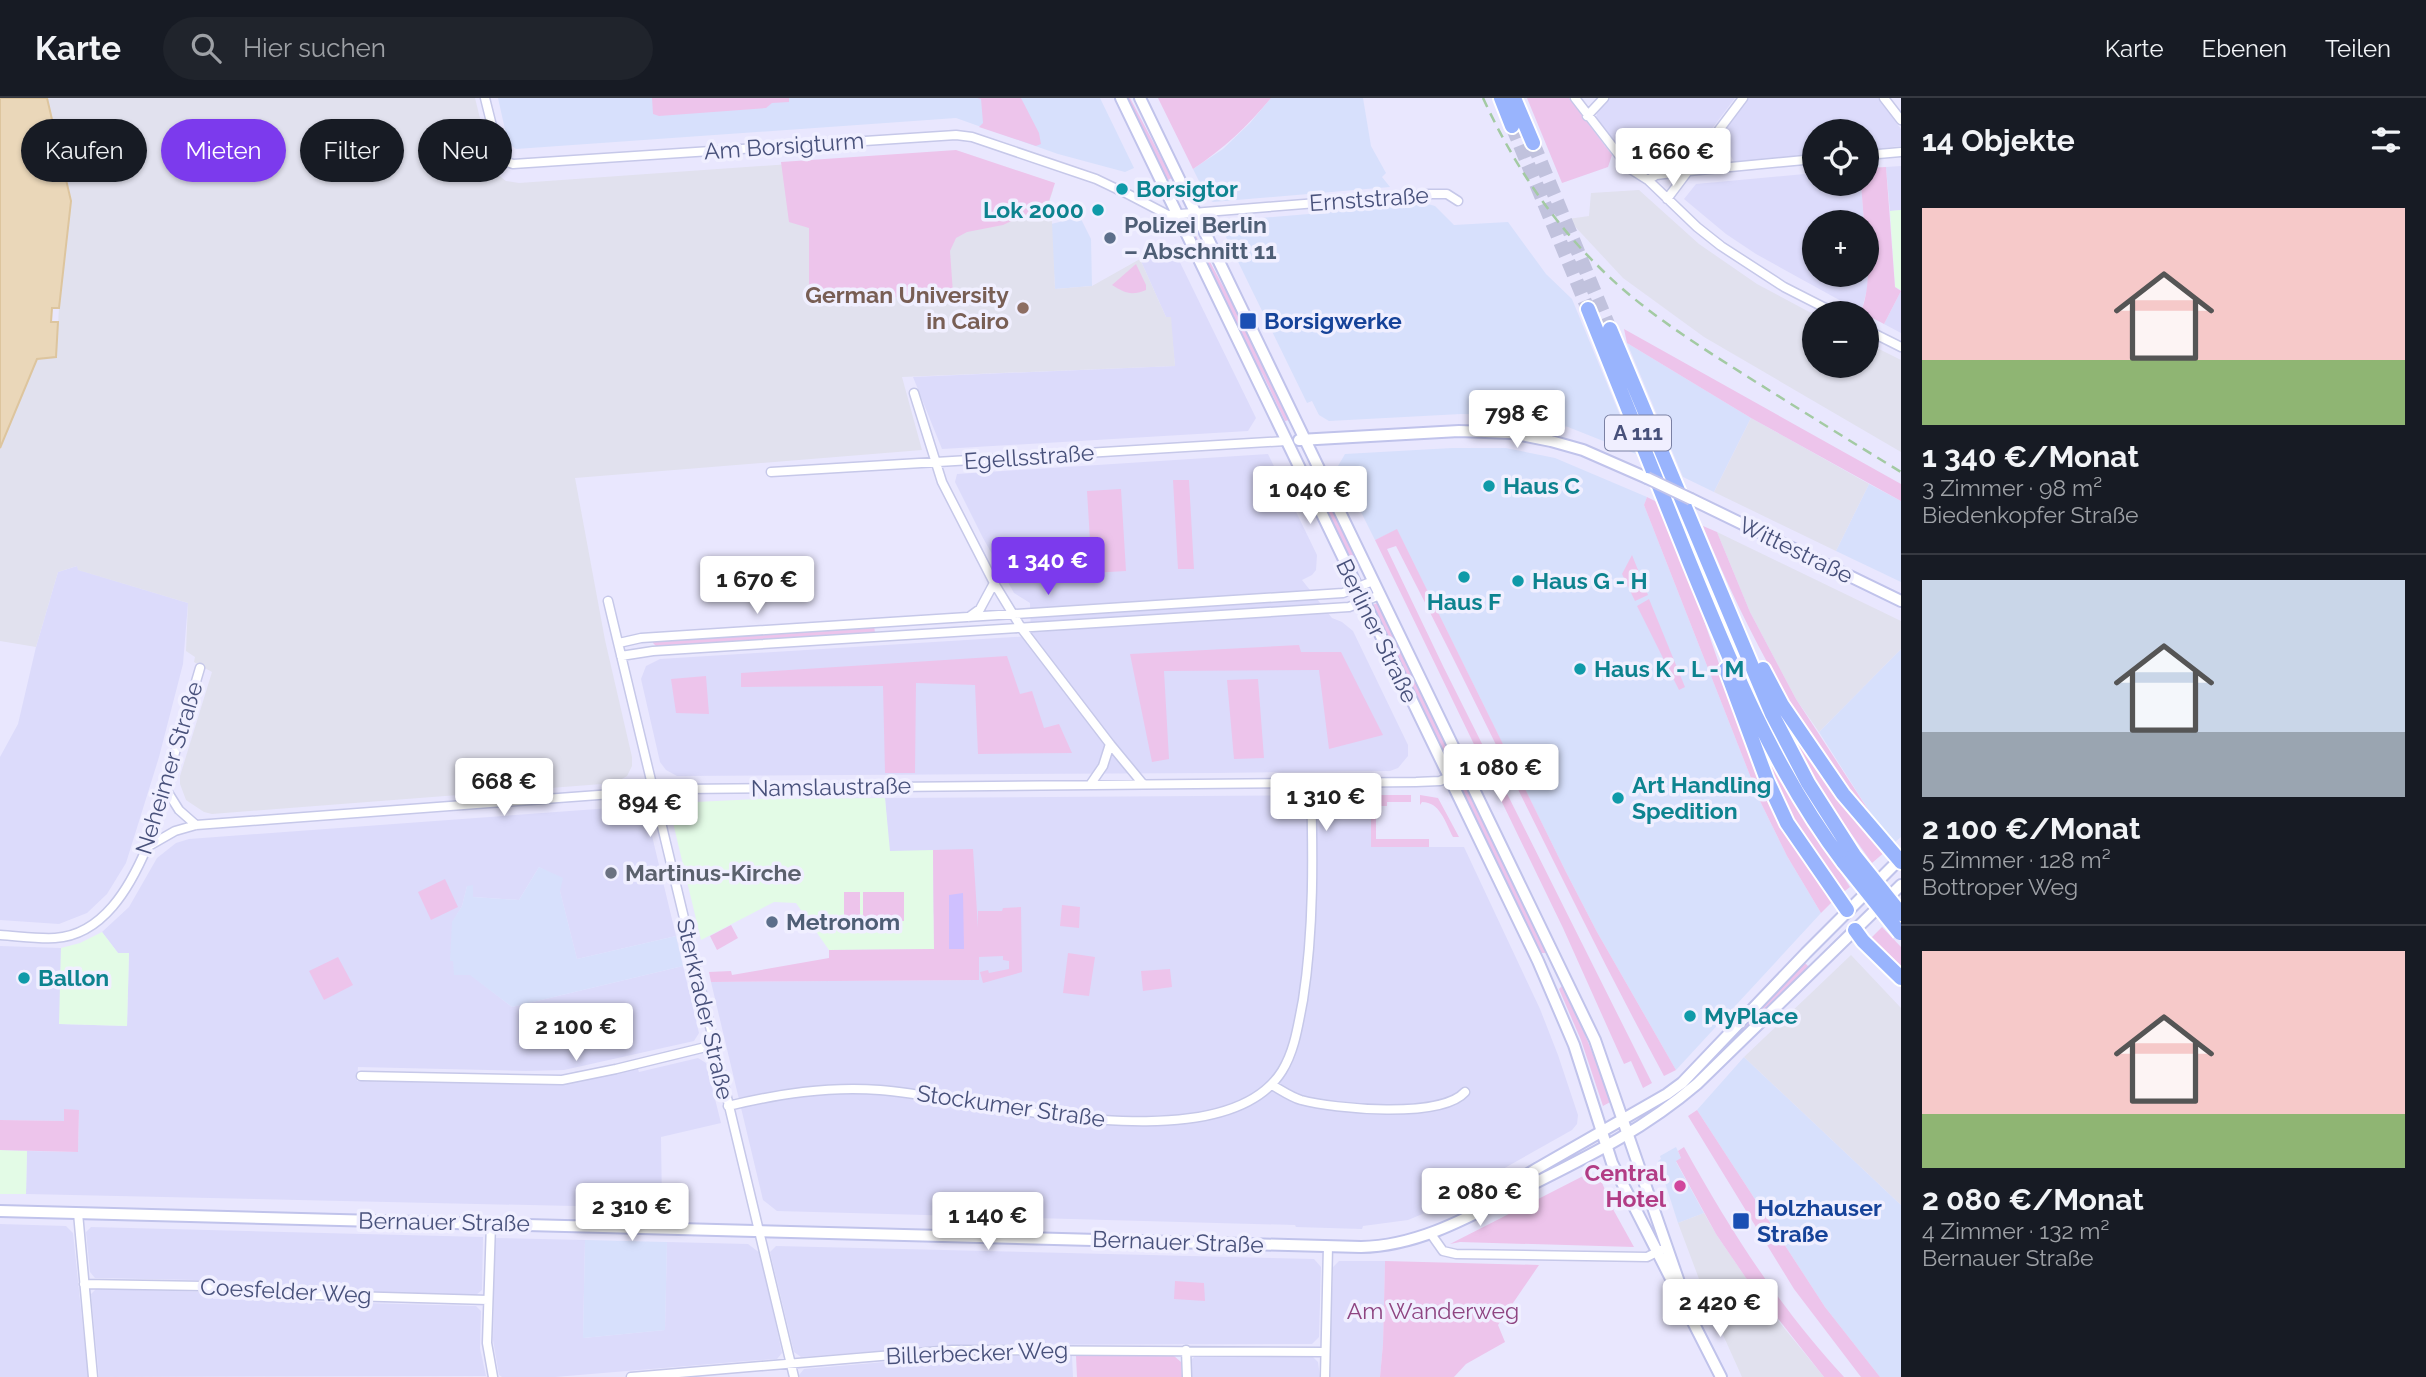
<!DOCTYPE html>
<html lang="de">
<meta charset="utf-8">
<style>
:root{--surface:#171b24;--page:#20242c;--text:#f1f3f6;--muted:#9ea1a6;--line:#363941;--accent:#7c3aed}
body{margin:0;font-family:Raleway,sans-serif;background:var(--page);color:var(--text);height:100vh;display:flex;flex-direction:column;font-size:26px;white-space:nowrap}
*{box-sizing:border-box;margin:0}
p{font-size:23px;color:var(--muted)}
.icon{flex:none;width:38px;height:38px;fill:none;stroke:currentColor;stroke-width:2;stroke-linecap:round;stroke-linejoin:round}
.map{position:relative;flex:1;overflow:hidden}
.side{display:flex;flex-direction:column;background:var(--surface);width:525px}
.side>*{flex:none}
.top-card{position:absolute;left:21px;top:21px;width:665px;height:63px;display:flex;gap:14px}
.fabs{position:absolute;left:1802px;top:21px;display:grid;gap:14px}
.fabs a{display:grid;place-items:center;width:77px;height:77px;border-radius:50%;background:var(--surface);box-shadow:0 2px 5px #0004;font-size:35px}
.price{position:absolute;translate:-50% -60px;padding:0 16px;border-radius:7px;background:#fff;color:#222;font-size:23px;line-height:46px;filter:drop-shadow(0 2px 4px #0008)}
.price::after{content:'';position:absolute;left:50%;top:42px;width:21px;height:16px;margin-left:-10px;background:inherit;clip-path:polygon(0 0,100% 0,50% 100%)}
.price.on{background:var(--accent);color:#fff}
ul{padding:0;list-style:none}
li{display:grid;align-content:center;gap:14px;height:371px;padding:0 21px}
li+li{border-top:2px solid var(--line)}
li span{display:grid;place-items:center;height:217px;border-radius:0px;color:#555}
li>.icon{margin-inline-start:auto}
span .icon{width:126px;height:126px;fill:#fffc;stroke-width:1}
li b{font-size:30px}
h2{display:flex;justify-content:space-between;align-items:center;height:84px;padding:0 21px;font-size:30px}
.tag{padding:0 24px;border-radius:32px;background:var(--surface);box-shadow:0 2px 5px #0004;font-size:24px;line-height:63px}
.tag.on{background:var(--accent);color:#fff}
header{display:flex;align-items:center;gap:42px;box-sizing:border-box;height:98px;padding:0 35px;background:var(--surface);border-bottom:2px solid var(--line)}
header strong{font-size:33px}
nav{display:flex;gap:38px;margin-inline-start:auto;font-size:24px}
.search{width:490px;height:63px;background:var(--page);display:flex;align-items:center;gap:18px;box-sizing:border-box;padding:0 24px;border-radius:38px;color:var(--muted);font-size:26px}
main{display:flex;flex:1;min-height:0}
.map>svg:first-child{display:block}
</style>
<header>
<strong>Karte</strong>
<div class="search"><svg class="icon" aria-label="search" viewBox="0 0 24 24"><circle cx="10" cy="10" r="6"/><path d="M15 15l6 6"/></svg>Hier suchen</div>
<nav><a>Karte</a><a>Ebenen</a><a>Teilen</a></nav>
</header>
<main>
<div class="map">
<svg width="1901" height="1279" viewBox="0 0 1901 1279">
<rect width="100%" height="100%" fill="#e9e7fe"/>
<path fill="#dcdbfb" d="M1609 0H1735L1684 68 1637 72 1596 21 1597 15Z
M1748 0H1878L1901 31V48L1867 52V33H1815V56L1734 64 1720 37Z
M1901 68V112L1890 113 1886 69Z
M1815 75V86H1861L1864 124H1815V177H1867V158L1868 188 1861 214 1756 156 1726 136 1684 101 1696 86Z
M1171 146 1256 320 1248 333 942 351 913 279 1175 268 1170 219H1166L1140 161Z
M1901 193V235L1884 226Z
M1268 356 1317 457 1316 472 1312 477 1302 482 1332 520 1342 524 1353 533 1408 647V658L1398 670 1390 673 1214 675 677 678 666 672 660 664 641 581 646 568 660 561 1031 538 1030 505 1014 495 983 440 955 384 957 376Z
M77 468 79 472 188 505 183 566 159 659 126 765 107 796 87 815 59 826 0 822V659L18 626 36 549 58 474Z
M1371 697 1372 749H1464L1540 911 1558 957 1578 1017 1577 1026 1572 1032 1425 1115 1408 1122 1363 1128 1362 1131 1296 1129 1295 1127 777 1113 763 1102 711 884 979 882 889 753 885 700Z
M638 708 646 713 676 838 577 861 560 793 548 774 539 769 519 802 473 799 467 788 462 808 452 825 453 863 512 909 683 868 699 935 694 943 564 972 526 973 358 969 357 983 562 987 638 971 639 974 698 960 706 965 721 1025 661 1039 662 1110 26 1096 27 1053 78 1054 79 1013 64 1011V1023L0 1022V848L61 850 60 926 127 928 129 855H118L102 834 129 809 157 760 176 745 189 741Z
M0 1126 66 1128 73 1135 88 1279H0Z
M91 1129 483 1139 482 1192 476 1197 246 1191V1183L95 1180 90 1174 86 1134Z
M495 1140 585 1142 583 1240 665 1232 667 1144 748 1146 760 1155 782 1255 777 1261 747 1263 555 1279H502L499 1277 493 1242Z
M776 1148 1314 1161 1321 1169 1319 1239 1312 1246 951 1247 801 1259 794 1254 770 1154Z
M1339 1163H1385L1383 1246 1380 1279H1329L1333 1169Z
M96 1191 213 1194V1201L476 1208 481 1213 480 1250 486 1278 99 1279 91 1196Z
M984 1258H1072L1073 1279H800L799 1277 804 1271 931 1260Z
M1195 1258H1312L1318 1264 1320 1279H1190L1189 1264Z"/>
<path fill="#d7e0fc" d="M498 0H1100L1134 70 1125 74 1058 56 956 20 516 51 508 45Z
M1271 0H1363L1371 48 1386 75 1382 79 1390 89 1213 104 1208 101 1193 71 1223 51 1250 25Z
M1428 106 1435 108 1454 127 1508 124 1546 176 1572 201 1636 356 1568 329 1513 317 1461 316 1329 323 1319 317 1312 303 1307 305 1225 137 1227 132 1249 121Z
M1080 119 1091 141 1092 188 1055 191 1051 126Z
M1627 245 1751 320 1714 394 1683 379Z
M1452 350H1506L1555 360 1647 399 1644 407 1760 703 1787 758 1821 815 1676 972 1597 834 1566 774 1397 432 1375 442 1338 368 1345 356Z
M1869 386 1901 403V484L1836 453Z
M1901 551V739L1895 744 1875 722 1819 634Z
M539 769 563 780 560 793 577 861 676 838 683 868 512 909 470 877H454L453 863H450L452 824 462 808 467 788 473 787V799L519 802Z
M1744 959 1901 1107V1279H1880L1825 1209 1697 1012Z
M1676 1049 1681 1060 1676 1064 1704 1115 1678 1125 1658 1063 1661 1061 1660 1058Z
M585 1142 667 1144 665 1232 583 1240Z"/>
<path fill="#e1e1ee" d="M47 0H475L493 73 506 83 519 85 947 55 1053 92 1049 104 1052 125 1055 191 1092 188 1140 161 1166 219H1171L1175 268 902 279 922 352 575 380 605 542 632 659V668L627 678 615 685 212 716 204 714 186 702 180 686V678L212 574 194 564 195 559 186 553 188 505 78 472 77 468 58 474 36 549 0 543V351L37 261 56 259 59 210 71 104Z
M1639 92 1699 146 1757 186 1815 217V268H1867V245L1901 262V354L1704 239 1623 180 1568 121 1589 118 1591 95Z
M1751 320 1869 386 1836 453 1714 394Z
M1717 434 1901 523V551L1819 634 1796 601 1750 514Z
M1851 857 1901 910V1107L1744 959Z
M1704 1115 1716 1136 1759 1199 1824 1279H1742L1705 1197 1678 1125Z"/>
<path fill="#e3fbe6" d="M1901 112V192L1895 189 1890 113Z
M885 700 890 753 933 752 934 851 829 852 796 805 774 804 701 842 670 712 674 705 758 701Z
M102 834 118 855H129L127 928 59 926 61 850 80 845Z
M0 1052 27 1053 26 1096H0Z"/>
<path fill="#edc4eb" d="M652 0H789V4L772 5 766 10 659 18 653 16Z
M977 0H1021L1039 35 1041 46 1036 48 979 29 983 25 981 1Z
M1126 0H1130L1172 80 1168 82Z
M1158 0H1271C1247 29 1223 51 1193 71Z
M1527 0H1569L1612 57 1608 69 1562 85Z
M956 52 1055 85 1048 106 1040 114 1029 115 1003 127 967 134 956 140 950 153 953 195 816 205 815 190H809V130L789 124 781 64Z
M1886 69 1895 189 1901 193 1884 226 1861 214C1872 185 1867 155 1867 124H1864L1861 86H1867V70Z
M1195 136 1247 233 1289 322 1285 323 1263 277 1253 262 1192 137Z
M1136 166 1146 187V192C1131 198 1125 195 1112 187Z
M1624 231 1901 386V403L1751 320 1627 245Z
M1305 368H1309L1326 397 1359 466 1354 469Z
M1173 382H1189L1194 471H1178Z
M1121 391 1126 473 1092 475 1087 393Z
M1647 399 1657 404 1694 494 1748 649 1796 749 1833 803 1821 815 1787 758 1760 703 1644 407Z
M1703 428 1717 434 1750 514 1796 601 1875 722 1895 744 1893 745C1878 728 1861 711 1847 692 1788 610 1741 521 1703 428Z
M1397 431 1566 774 1597 834 1676 972 1664 978C1570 804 1487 623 1396 448L1387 451 1444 570 1652 985 1643 990 1631 963 1624 966 1563 830 1375 442Z
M1632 457 1648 497 1635 503 1622 476Z
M1649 501 1685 589 1679 592 1637 508Z
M1378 505 1450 652 1444 655 1372 507Z
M874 527 875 535 657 549 653 545V543Z
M1299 547 1301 554H1341L1383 637 1329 651 1319 572 1164 573 1169 661 1152 664 1130 556Z
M1007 558 1020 596 1032 593 1044 630 1059 626 1072 655 978 656 975 587 916 585 915 675H885L883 588 741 589V575Z
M706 578 709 616 676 615 671 581Z
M1258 581 1264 660 1234 661 1227 582Z
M1774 602 1886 753 1872 765 1821 693Z
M1754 630 1780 680 1850 789 1841 796 1814 756 1779 695Z
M1464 688H1467L1547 852 1545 855H1541L1461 690Z
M1371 697H1411V704H1387V708H1376V741H1429V749H1371Z
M1420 697 1438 700 1459 739H1453C1445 724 1440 704 1422 704L1420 707Z
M973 751 978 830V813H1002L1003 810 1021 809 1022 874 983 885 980 874 988 872 989 875 1009 871V863L1003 862V858L979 859V882L711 884 709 874 731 873 732 877 829 860V852L934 851 933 752Z
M445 781 458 809 431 822 418 794Z
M844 794H860V821H844Z
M863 794H904V823H863Z
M1062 807 1080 809 1079 830 1060 828Z
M731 827 738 840 717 852 710 838Z
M1882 829 1901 849V872L1869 842Z
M1068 855 1095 859 1089 898 1063 895Z
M338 859 353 887 324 902 309 873Z
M1804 864 1809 869 1700 975 1701 973Z
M1170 871 1172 889 1143 893 1141 873Z
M1562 888 1566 890 1612 1003 1603 1008 1581 942 1559 891Z
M64 1011 79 1012 78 1054 0 1052V1022L64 1023Z
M1697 1012 1825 1209 1880 1279H1861L1794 1191 1688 1018Z
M1684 1049C1732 1135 1777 1206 1844 1279H1824L1746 1180 1716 1136 1676 1063 1681 1060 1678 1053Z
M1589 1075 1600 1080 1614 1113 1634 1149 1460 1144 1450 1146Z
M1385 1163 1539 1167 1498 1227 1505 1244 1466 1266 1454 1279H1380L1383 1246Z
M1175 1183 1204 1185 1205 1203 1174 1201Z
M1076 1258H1174L1181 1264 1182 1279H1077Z"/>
<path fill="#cfc0ff" d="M963 795 964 851H949V797Z"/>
<path fill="#ead7b9" stroke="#ddc59e" stroke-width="2" d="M0 0H47L71 103 59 210H52L51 224H58L56 259 37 261 0 350Z"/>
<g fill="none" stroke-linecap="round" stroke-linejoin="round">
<path stroke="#c1c2dd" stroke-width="14" stroke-dasharray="14 7" stroke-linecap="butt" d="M1512 28 1588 211
M1533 45 1610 231"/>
<g stroke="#c6c8e9" stroke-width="11">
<path id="street" d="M485 0 499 56 504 63 513 66 956 37 972 39 1096 81 1121 93
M1575 0 1629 70 1648 82 1697 129 1721 148 1784 189 1835 215
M1884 0 1901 22
M1587 18 1604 0
M1867 57 1901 54
M1648 82 1656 77 1689 73 1815 61
M1122 93 1168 117 1429 96H1447L1458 103
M1667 101 1743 0
M1867 232 1901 249
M914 295 942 384 994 485 1022 531 1110 646 1143 686
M771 374 1286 343
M608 503 794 1279
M969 519 980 511 994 485
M619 545 641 540 1343 495 1373 483
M621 558 653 553 1349 509 1380 497
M1090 687 1103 668 1110 646
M164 688 179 712 196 727
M147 749 175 733 196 727 679 691 1416 684 1440 683 1466 671
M0 837C18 838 37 841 55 840 103 837 130 789 147 749L200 570
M361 978 562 982 616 971 714 947
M1272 987C1281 992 1291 999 1301 1002 1334 1011 1441 1021 1465 994
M728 1008C778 996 828 988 880 992 974 999 1222 1069 1282 973 1295 952 1298 927 1303 902 1314 831 1313 757 1311 685
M78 1115 93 1279
M491 1126 487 1245 493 1279
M1431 1136 1443 1153 1456 1156 1647 1159 1661 1152
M84 1186 204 1188 220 1189 246 1195 488 1202
M1186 1252 1187 1279
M631 1279 952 1252 1325 1254
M1325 1279 1328 1148"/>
</g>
<g stroke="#c0c3eb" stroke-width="14">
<path id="secondary" d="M1121 0 1538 863 1574 947 1612 1065 1721 1279
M1140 0 1595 942 1680 1187
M1299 342 1459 333 1511 335 1551 343 1583 352 1647 380
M1691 401 1901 503
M1482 1104 1538 1070 1667 996 1682 985 1806 855 1901 760
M0 1113 1361 1149C1421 1148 1474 1116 1527 1089 1589 1058 1643 1032 1697 986L1901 787"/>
</g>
<g stroke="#fff" stroke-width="18">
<path id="highway" d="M1501 0 1512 28
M1514 0 1533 45
M1588 211C1621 293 1654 375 1687 458 1730 564 1774 673 1844 765
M1610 231 1772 616 1808 685 1854 757
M1726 571 1767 682 1787 725 1847 812
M1763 571 1782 607 1843 696 1901 764
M1855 832 1863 843 1901 880"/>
</g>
<use href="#street" stroke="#fff" stroke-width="8"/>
<use href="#secondary" stroke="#fff" stroke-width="10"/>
<use href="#highway" stroke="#99b4fd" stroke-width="14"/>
<path stroke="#a3caa3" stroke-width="2.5" stroke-dasharray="10 7" stroke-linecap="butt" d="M1483 0C1512 63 1549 120 1599 169 1643 213 1696 246 1748 279 1799 311 1850 343 1901 374"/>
<g stroke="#c0c3eb" stroke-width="14" stroke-linecap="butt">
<path id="secondary-bridge" d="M1647 380 1691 401"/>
</g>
<g stroke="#fff" stroke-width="18" stroke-linecap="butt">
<path id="highway-bridge" d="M1854 757 1901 816
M1844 765 1900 835"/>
</g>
<use href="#secondary-bridge" stroke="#fff" stroke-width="10"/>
<use href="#highway-bridge" stroke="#99b4fd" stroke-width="14"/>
</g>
<g fill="#0f9aa8" stroke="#f0efff" stroke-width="2.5">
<circle cx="1122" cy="91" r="7"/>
<circle cx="1098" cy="112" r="7"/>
<circle cx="1489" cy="388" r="7"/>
<circle cx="1464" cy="479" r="7"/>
<circle cx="1518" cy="483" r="7"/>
<circle cx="1580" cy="571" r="7"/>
<circle cx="1618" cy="700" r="7"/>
<circle cx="24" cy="880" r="7"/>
<circle cx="1690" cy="918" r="7"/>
</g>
<g fill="#5c6f8a" stroke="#f0efff" stroke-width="2.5">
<circle cx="1110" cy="140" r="7"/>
<circle cx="772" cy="824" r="7"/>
</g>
<circle fill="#8d6e63" stroke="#f0efff" stroke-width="2.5" cx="1023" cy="210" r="7"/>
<g fill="#1a4fb4" stroke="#f0efff" stroke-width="2.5">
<rect x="1239" y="214" width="18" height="18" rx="3.5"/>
<rect x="1732" y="1114" width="18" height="18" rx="3.5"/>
</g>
<circle fill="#6b7280" stroke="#f0efff" stroke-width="2.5" cx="611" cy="775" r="7"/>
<circle fill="#d1479c" stroke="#f0efff" stroke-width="2.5" cx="1680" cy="1088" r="7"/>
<g text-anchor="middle" stroke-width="7" stroke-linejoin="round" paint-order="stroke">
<rect fill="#f0efff" stroke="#7a80a3" stroke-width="2" x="1605" y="317.5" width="66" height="35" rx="5"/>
<g font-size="21" font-weight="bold" fill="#48517b">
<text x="1638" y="342">A 111</text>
</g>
<g font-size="23" fill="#48517b" stroke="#f0efff">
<text transform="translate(784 48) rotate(-4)" y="8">Am Borsigturm</text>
<text transform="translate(1369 101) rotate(-4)" y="8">Ernststraße</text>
<text transform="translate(1029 359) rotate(-4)" y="8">Egellsstraße</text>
<text transform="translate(1796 452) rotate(26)" y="8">Wittestraße</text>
<text transform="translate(1377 533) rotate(64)" y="8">Berliner Straße</text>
<text transform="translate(169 670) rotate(-73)" y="8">Neheimer Straße</text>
<text transform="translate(831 689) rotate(-1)" y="8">Namslaustraße</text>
<text transform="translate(705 911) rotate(77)" y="8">Sterkrader Straße</text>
<text transform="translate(1011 1008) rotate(8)" y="8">Stockumer Straße</text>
<text transform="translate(444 1124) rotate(1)" y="8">Bernauer Straße</text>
<text transform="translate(1178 1144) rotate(2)" y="8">Bernauer Straße</text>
<text transform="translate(286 1193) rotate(3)" y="8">Coesfelder Weg</text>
<text transform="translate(977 1255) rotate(-2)" y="8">Billerbecker Weg</text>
</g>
<g font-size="23" font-weight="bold" fill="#0d838f" stroke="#f0efff" text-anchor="start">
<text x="1136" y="99">Borsigtor</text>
<text x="1084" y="120" text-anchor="end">Lok 2000</text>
<text x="1503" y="396">Haus C</text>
<text x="1532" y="491">Haus G - H</text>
<text x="1464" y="512" text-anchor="middle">Haus F</text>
<text x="1594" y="579">Haus K - L - M</text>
<text x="1632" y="695">Art Handling<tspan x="1632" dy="26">Spedition</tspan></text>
<text x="38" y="888">Ballon</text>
<text x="1704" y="926">MyPlace</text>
</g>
<g font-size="23" font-weight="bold" fill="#4e5e75" stroke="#f0efff" text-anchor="start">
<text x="1124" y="135">Polizei Berlin<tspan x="1124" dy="26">– Abschnitt 11</tspan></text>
<text x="786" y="832">Metronom</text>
</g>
<g font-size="23" font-weight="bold" fill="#785e54" stroke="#f0efff" text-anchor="end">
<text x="1009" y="205">German University<tspan x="1009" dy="26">in Cairo</tspan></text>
</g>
<g font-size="23" font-weight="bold" fill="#164399" stroke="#f0efff" text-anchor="start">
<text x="1264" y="231">Borsigwerke</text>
<text x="1757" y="1118">Holzhauser<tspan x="1757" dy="26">Straße</tspan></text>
</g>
<g font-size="23" font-weight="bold" fill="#5b616d" stroke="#f0efff" text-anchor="start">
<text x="625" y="783">Martinus-Kirche</text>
</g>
<g font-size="23" font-weight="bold" fill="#b23c85" stroke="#f0efff" text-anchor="end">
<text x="1666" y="1083">Central<tspan x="1666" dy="26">Hotel</tspan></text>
</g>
<g font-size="23" fill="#8e4481" stroke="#f0efff">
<text x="1433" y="1221">Am Wanderweg</text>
</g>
</g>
</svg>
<div class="fabs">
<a><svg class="icon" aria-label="locate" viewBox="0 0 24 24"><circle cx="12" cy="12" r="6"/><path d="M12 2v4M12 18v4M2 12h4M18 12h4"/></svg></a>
<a>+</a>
<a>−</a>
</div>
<b class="price" style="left:1673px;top:90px">1 660 €</b>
<b class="price" style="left:1517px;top:352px">798 €</b>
<b class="price" style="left:1310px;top:428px">1 040 €</b>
<b class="price on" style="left:1048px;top:499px">1 340 €</b>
<b class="price" style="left:757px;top:518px">1 670 €</b>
<b class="price" style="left:1501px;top:706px">1 080 €</b>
<b class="price" style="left:504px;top:720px">668 €</b>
<b class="price" style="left:1326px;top:735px">1 310 €</b>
<b class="price" style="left:650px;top:741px">894 €</b>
<b class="price" style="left:576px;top:965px">2 100 €</b>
<b class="price" style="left:1480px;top:1130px">2 080 €</b>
<b class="price" style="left:632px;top:1145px">2 310 €</b>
<b class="price" style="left:988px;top:1154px">1 140 €</b>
<b class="price" style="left:1720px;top:1241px">2 420 €</b>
<div class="top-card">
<a class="tag">Kaufen</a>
<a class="tag on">Mieten</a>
<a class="tag">Filter</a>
<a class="tag">Neu</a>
</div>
</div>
<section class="side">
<h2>14 Objekte<svg class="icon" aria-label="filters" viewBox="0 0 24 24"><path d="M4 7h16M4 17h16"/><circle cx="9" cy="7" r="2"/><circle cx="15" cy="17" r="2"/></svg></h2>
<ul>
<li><span style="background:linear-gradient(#f6c9c9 70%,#8fb573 0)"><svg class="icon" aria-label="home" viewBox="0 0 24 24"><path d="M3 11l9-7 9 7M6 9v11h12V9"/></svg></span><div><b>1 340 €/Monat</b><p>3 Zimmer · 98 m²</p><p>Biedenkopfer Straße</p></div></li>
<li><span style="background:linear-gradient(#c9d6e8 70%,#9aa5b1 0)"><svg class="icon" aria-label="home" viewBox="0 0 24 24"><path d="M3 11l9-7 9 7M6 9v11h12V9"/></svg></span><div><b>2 100 €/Monat</b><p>5 Zimmer · 128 m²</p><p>Bottroper Weg</p></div></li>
<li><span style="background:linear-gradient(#f6c9c9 75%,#8fb573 0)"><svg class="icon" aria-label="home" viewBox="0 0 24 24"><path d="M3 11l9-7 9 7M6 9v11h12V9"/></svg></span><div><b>2 080 €/Monat</b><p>4 Zimmer · 132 m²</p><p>Bernauer Straße</p></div></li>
</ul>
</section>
</main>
